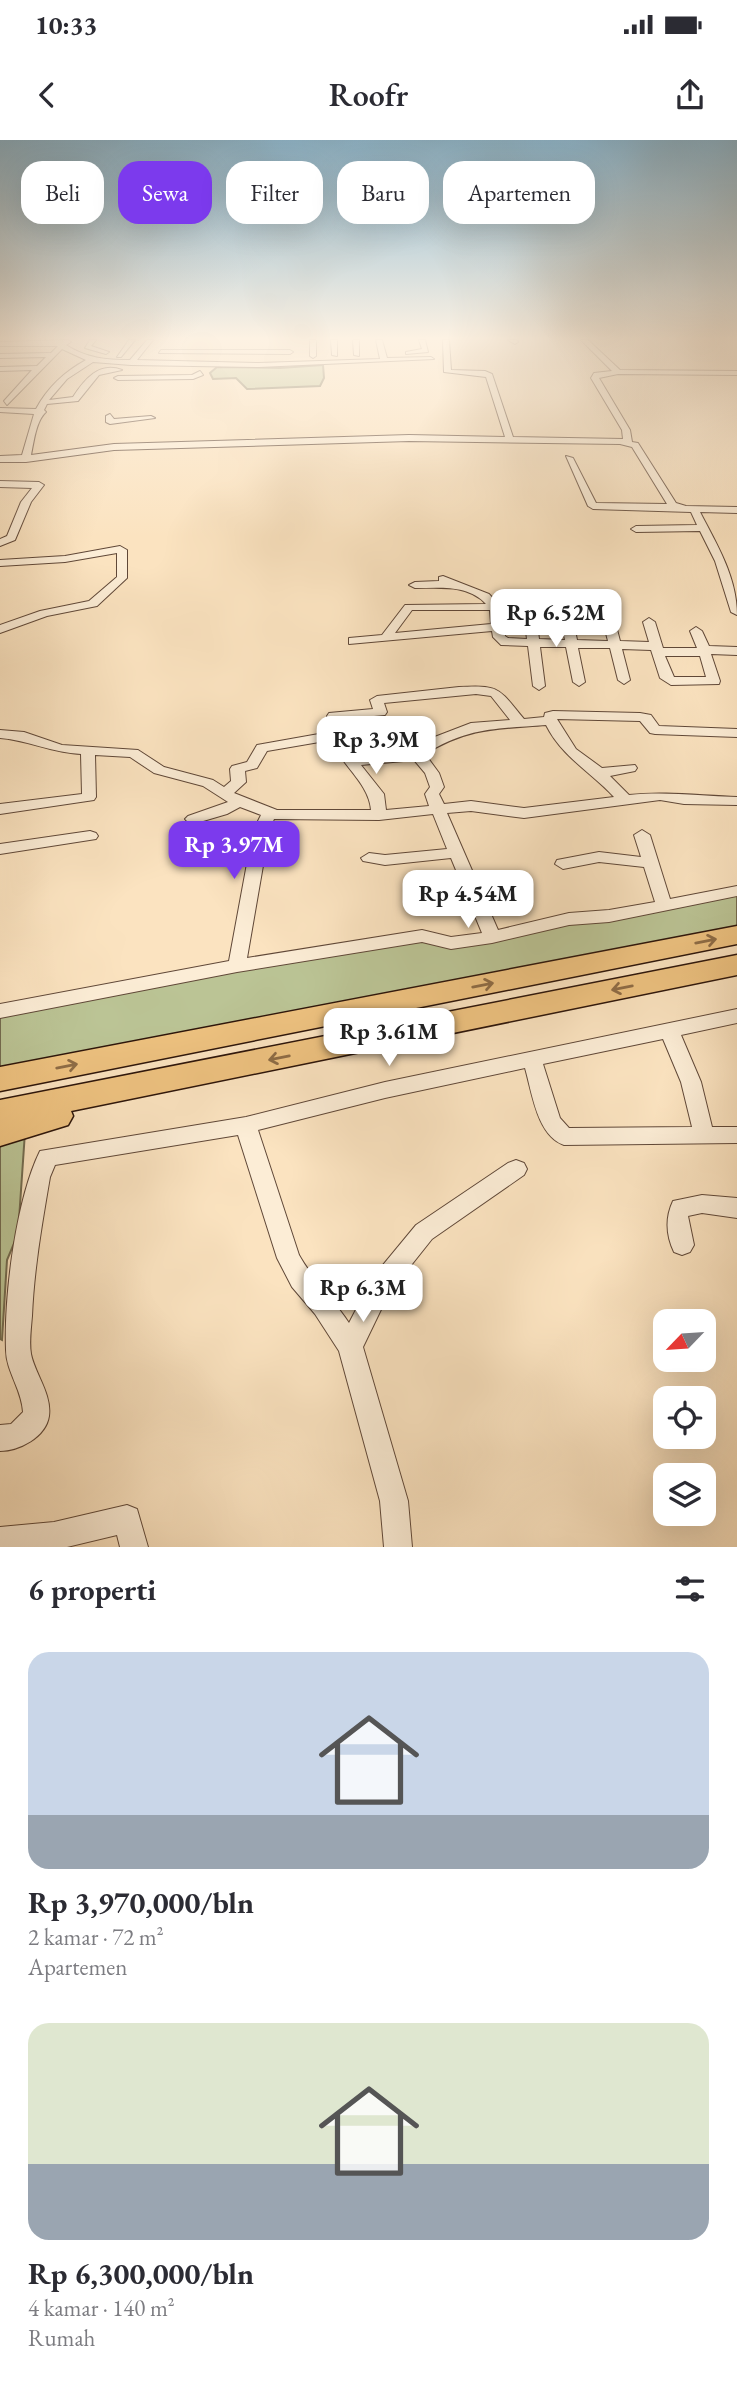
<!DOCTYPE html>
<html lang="id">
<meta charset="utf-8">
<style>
:root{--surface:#fff;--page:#f2f2f3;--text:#2b2b33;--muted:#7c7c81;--accent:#7c3aed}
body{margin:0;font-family:"EB Garamond",serif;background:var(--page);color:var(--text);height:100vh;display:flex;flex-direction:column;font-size:26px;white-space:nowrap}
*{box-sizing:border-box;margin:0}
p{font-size:23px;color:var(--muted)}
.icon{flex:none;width:38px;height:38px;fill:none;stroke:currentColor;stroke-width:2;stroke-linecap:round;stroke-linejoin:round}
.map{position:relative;height:1407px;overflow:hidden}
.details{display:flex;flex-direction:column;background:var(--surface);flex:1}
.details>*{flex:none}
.guide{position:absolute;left:21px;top:21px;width:696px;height:63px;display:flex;gap:14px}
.needle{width:46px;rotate:245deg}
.controls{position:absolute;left:653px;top:1169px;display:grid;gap:14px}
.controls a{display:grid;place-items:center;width:63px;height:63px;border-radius:14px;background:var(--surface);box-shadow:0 7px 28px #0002;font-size:35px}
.price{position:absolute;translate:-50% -60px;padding:0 16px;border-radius:14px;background:#fff;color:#222;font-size:23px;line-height:46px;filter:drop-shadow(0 2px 4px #0008)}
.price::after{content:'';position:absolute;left:50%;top:42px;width:21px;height:16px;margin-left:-10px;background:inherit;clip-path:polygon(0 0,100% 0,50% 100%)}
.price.on{background:var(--accent);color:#fff}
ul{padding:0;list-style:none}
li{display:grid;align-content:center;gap:14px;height:371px;padding:0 28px}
li span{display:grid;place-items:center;height:217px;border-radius:21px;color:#555}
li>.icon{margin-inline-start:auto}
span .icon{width:126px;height:126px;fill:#fffc;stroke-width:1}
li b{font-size:30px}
h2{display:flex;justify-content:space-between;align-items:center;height:84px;padding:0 28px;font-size:30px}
.chip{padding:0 24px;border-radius:21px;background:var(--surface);box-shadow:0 7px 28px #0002;font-size:24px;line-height:63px}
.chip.on{background:var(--accent);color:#fff}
.status{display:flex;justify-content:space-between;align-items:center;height:49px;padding:0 35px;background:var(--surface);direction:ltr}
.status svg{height:19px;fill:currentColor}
header{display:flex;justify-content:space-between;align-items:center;height:91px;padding:0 28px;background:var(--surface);font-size:32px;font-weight:600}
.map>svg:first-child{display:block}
</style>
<div class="status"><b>10:33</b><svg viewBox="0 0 49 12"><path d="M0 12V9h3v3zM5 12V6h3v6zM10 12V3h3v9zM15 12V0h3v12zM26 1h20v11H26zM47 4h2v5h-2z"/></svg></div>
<header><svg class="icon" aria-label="back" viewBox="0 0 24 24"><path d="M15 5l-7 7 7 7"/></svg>Roofr<svg class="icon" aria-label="share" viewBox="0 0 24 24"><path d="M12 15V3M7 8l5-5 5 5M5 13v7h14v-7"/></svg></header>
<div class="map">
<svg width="737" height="1407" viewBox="0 0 737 1407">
<rect width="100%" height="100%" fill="#fbe3c0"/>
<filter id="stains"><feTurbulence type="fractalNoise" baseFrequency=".00286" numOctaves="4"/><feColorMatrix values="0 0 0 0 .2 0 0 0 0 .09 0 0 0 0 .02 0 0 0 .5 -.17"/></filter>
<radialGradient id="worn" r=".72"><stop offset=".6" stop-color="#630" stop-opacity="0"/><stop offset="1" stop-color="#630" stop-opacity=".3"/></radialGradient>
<path fill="#bbc495" stroke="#746c50" stroke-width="2" d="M323 225 324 238 320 246 247 249 236 238 213 239 210 233 217 227 280 228Z
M737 747V795L0 939V871L422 796 451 803Z
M25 992 18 1094 7 1120 2 1200 0 1199V998Z"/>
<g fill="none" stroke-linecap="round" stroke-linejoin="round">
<g stroke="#604838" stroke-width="2">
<path id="minor" d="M68 200 71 202 66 205C86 218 106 220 130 220L147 200H153L137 220 259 223 380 219 376 200H382L387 218 431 217 434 219 259 227 131 225 93 222 67 239 49 260 73 257C84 240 99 221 122 230L99 235 78 261 47 264 44 270 46 272C36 281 34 301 31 315L114 304 409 295 505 297 486 237 444 232 443 200H449L451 230 485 231 492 234 513 297 623 299 622 290 591 238 594 233 612 231 581 200H588L620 230 737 231V235L618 234 599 238 630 290 632 302 638 303 676 363 686 366 737 367V373L700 372C717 405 737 437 737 475L731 472 715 421 700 391 636 392 631 389 636 386 697 385 691 372 593 369 588 366 566 316 573 318 596 363 667 364 632 307 620 304 409 301 114 310 26 322H0V316L22 315 34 274 0 272V268L36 269C48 247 64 232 86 220L62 209 7 265 4 261 32 230 0 231V227L37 226 46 217 0 218V214L51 213 58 206H0V202Z
M90 200H96L91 206 109 212 106 214 85 208Z
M129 200H135L121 217H117Z
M310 200H316V216L313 218 310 216Z
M331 200H337V216L332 215Z
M353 200H359V216L354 215Z
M419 200H425L428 212 406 214V212L422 209Z
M508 200H516L518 202 515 204Z
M161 210H290L293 212 290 214 159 213Z
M200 231 203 235 193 239 118 240 114 238 118 236 192 235Z
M110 274 114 279 151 276 155 278 110 284 106 282V276Z
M0 341 39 342 44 345 31 362 15 400 0 406V399L7 396 21 362 32 348 0 347Z
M120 406 127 410V438L97 466 47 476 0 493V485L40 471 89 461 117 437V413L65 422 0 426V420L65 416Z
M443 436 489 454 501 467 505 496 508 498 527 499 523 468 529 465 535 468 539 499 565 500 559 470 565 467 571 470 577 500 608 501 601 474 607 471 613 474 620 501 649 502 643 482 649 478 655 482 663 508H697L690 491 696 487 702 491 709 506 737 507V515L711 514 720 541 719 544 671 545 660 538 651 510 622 509 630 540 624 544 618 540 610 508H578L585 542 579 546 573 542 566 507H540L545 546 539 550 533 546 528 506 501 505 493 497 492 491 349 504V498L382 495 405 465 486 464C468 444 439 448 415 448L409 445 415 442 439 441V437ZM412 470H490L491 484 395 493ZM665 516H700L706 537H674Z
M459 547C501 545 498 548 524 579L544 577 545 573 553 571 640 573 651 575 659 586 737 589V597L655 594 650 593 640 581 557 579 576 609 602 628 635 625 637 628 635 631 610 636 629 655C665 651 701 656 737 657V665L684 664 660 660 524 678 471 671 447 673 498 790 569 773 609 770 655 762 644 727 599 722 563 729 555 724 557 720 599 712 641 717 634 695 642 690 650 695 670 759 737 746V756L609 782 569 785 492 803 451 809 422 802 237 832 0 878V864L229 821 253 691 261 675 240 667 227 674 193 684 188 682 185 679 188 676 228 662 203 646 154 633 130 617 95 615 96 657 94 660 0 674V664L82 654 81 614C52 613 28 600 0 598V590L24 592 62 605 138 610 164 627 213 640 224 647 231 641 230 629 232 626 247 622 257 605 330 592 327 576 329 573 373 569 370 560 377 556ZM476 554 491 556 510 580 471 583 432 598 409 612 355 617 346 603 341 579 385 575 387 572 384 563ZM546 585C562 617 591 632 614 657L524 668 471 661 444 664 439 654 444 647 439 633 425 614C469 587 496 589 546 585ZM331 600C341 625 369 643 371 670H277L234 653 246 642 245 631 257 628 267 611ZM414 620 425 633 430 647 425 654 429 666 386 670 384 654 361 625ZM433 674 447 709 385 715 369 713 361 718 363 721 385 725 451 718 482 793 451 797 422 790 247 818 269 691 274 679 379 680Z
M90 691 96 693 98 696 96 699 0 714V704Z
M737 869V883L681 895 701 942 712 987H737V1003L564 1005C537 996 532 952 525 928L385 958 258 990 299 1115C313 1140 333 1159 349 1183L373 1137 416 1085 508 1023 516 1020 524 1023 527 1029 524 1035 432 1099 389 1153 363 1207 408 1361 412 1407H384L380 1361 339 1211 315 1174 292 1147 277 1118 238 995 55 1025 50 1037C42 1084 34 1129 32 1176 31 1188 29 1203 31 1214 35 1234 52 1254 49 1276 46 1297 19 1311 0 1311V1285L11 1284 23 1272C22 1250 6 1231 6 1210 4 1155 16 1060 40 1011L246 977 385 942ZM663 899 681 942 692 987 569 988 560 978 543 924Z
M702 1055 737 1058V1078L702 1073 688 1076 694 1105 690 1112 682 1115 674 1112C666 1095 665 1078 673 1061Z
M127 1365 137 1369 148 1407H120L117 1395 67 1407H0V1387L54 1382Z"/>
</g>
<g stroke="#2d150a" stroke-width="3">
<path id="highway" d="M737 786V804L0 951V927Z
M737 815V835L71 971 73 976 68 985 0 1006V960Z"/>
</g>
<use href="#minor" fill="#fcedd6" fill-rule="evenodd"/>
<use href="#highway" fill="#eec280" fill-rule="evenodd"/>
</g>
<defs><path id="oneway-shaft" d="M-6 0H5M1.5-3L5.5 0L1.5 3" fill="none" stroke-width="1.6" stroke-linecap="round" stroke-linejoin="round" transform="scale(1.75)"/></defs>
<g stroke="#8e6c45">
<use href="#oneway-shaft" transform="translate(706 801) rotate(-11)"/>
<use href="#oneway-shaft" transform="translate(483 845) rotate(-11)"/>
<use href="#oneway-shaft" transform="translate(622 848) rotate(169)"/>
<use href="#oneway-shaft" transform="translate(279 918) rotate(169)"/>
<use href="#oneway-shaft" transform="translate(67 926) rotate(-11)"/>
</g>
<linearGradient id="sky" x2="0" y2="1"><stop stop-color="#8bb8d2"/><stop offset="0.5" stop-color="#fdf2e3"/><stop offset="1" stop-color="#fdf2e3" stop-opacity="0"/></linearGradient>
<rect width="737" height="397" fill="url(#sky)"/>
<rect width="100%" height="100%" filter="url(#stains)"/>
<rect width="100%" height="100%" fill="url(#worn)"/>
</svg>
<div class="controls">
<a><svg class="needle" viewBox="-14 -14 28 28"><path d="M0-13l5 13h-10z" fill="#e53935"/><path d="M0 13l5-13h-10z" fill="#7c7c81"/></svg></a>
<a><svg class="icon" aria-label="locate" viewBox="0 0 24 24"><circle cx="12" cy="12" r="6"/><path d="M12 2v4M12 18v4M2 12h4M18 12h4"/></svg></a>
<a><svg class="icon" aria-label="layers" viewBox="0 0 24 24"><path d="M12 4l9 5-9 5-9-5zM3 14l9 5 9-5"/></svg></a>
</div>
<b class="price" style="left:556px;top:509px">Rp 6.52M</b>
<b class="price" style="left:376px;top:636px">Rp 3.9M</b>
<b class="price on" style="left:234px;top:741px">Rp 3.97M</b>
<b class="price" style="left:468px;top:790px">Rp 4.54M</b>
<b class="price" style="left:389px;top:928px">Rp 3.61M</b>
<b class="price" style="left:363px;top:1184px">Rp 6.3M</b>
<div class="guide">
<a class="chip">Beli</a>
<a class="chip on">Sewa</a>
<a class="chip">Filter</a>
<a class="chip">Baru</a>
<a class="chip">Apartemen</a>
</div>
</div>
<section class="details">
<h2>6 properti<svg class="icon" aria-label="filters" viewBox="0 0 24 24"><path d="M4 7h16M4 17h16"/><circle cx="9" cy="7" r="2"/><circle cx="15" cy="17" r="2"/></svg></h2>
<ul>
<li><span style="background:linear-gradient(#c9d6e8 75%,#9aa5b1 0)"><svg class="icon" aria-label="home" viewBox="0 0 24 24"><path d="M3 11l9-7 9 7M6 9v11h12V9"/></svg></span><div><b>Rp 3,970,000/bln</b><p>2 kamar · 72 m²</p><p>Apartemen</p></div></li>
<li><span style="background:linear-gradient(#dfe7d0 65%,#9aa5b1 0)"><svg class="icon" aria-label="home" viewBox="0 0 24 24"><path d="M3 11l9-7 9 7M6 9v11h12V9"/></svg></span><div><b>Rp 6,300,000/bln</b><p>4 kamar · 140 m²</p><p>Rumah</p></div></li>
</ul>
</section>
